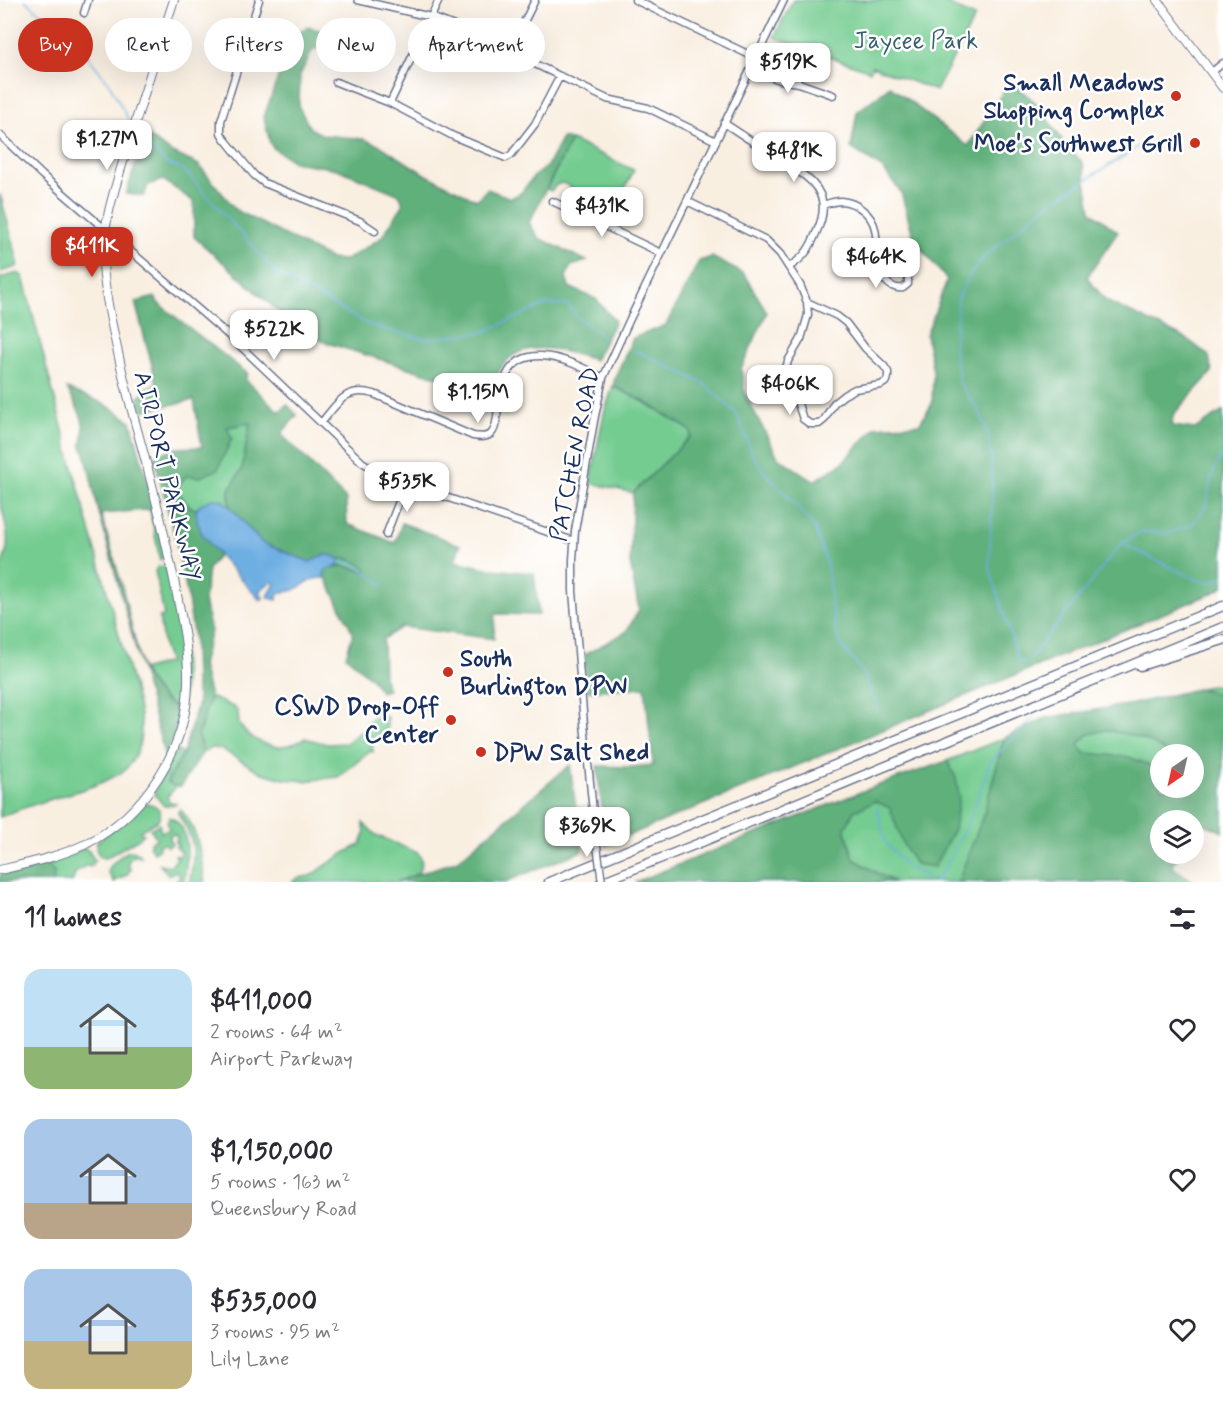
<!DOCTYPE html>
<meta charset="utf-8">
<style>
:root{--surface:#fff;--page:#f7f7f7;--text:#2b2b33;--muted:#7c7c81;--accent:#c8321e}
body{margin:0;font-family:Mynerve,sans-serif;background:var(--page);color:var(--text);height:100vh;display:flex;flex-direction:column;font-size:22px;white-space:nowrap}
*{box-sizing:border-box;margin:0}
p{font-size:20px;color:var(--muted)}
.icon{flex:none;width:33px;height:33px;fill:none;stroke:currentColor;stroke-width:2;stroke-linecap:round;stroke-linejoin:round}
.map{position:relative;height:882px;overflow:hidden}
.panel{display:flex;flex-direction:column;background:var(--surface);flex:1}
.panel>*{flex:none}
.hud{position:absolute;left:18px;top:18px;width:600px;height:54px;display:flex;gap:12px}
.needle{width:39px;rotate:214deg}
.controls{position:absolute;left:1150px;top:744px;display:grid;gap:12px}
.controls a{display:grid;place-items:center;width:54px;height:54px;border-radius:50%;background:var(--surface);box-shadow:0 6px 24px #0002;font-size:30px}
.price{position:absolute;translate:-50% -51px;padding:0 14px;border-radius:12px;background:#fff;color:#222;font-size:20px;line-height:39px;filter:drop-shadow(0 2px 3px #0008)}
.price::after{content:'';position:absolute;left:50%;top:36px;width:18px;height:14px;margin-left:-9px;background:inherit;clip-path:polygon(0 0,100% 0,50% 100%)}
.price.selected{background:var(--accent);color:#fff}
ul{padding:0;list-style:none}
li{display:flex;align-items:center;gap:18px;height:150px;padding:0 24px}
li span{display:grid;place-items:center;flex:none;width:168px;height:120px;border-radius:18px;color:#555}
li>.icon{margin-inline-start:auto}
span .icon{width:72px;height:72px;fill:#fffc;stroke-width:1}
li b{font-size:26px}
h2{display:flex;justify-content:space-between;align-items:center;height:72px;padding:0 24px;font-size:26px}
.pill{padding:0 21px;border-radius:27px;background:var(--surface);box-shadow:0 6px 24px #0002;font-size:21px;line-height:54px}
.pill.selected{background:var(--accent);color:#fff}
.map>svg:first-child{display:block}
</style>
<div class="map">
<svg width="1223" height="882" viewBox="0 0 1223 882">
<rect width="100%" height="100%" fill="#fff"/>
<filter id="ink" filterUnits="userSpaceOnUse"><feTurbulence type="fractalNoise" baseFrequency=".0167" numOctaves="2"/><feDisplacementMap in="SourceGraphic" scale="12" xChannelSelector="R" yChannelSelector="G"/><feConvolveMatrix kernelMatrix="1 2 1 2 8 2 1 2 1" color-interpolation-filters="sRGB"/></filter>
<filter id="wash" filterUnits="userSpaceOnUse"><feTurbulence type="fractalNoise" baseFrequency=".008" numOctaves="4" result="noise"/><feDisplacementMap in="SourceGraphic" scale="24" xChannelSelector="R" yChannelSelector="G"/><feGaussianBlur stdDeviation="1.35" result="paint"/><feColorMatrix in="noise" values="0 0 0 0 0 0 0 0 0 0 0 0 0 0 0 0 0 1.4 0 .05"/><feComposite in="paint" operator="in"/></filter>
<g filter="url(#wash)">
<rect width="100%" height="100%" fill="#f9efe1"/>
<path fill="#75cc91" stroke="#487e78" stroke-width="1.5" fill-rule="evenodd" d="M793 0H939L975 17 936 91 872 66 870 71 774 37Z
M571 140 634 170 609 220 578 205C570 196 580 190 563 183L556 185 551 191 547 189Z
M0 194 18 261 17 267 0 272Z
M18 273 23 277 70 457 134 689C137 702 142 717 141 730 141 746 135 762 122 772 114 778 102 782 93 786 62 797 30 804 0 817V567C13 546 6 525 0 502V278Z
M613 386 644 402 690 430 691 437 633 493 590 483 604 413Z
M250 423 242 469 229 490 230 508 222 500 198 507 196 510 188 505 175 490 186 475 201 477 227 427Z
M155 509 165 555 160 560 150 510Z
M340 559C350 559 357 562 366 567L367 572 355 568 339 565Z
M158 566 167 567C177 615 190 662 181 711 160 698 155 690 142 670L169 662 164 649 159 617 164 616 155 571Z
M1223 684V697L1200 688Z
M1199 690 1201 821 1194 832V820H1161V854H1180L1172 867 1194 882H697L874 801 956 778 947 761 1004 738 998 761ZM1161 754H1194V788H1161Z
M210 697 234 707 238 712 239 724 248 735 262 743 278 747 293 744 305 738 327 744 346 743 361 731 373 717H387V730C374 734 371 738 373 752L371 751 338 777 305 781 284 779 262 773 221 749 211 748 203 752 198 735Z
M177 750 183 754 167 781 176 787 167 797 169 801 176 804 164 806 155 795V790Z
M143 803C151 803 155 805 160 810V817L157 821 140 831 141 833 144 834 138 839 106 858 100 857 96 849 97 842Z
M180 809C200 831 200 854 205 882H189C197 850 195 841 178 813Z
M170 817C193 828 187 861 184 882H174L180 877 176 871 169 875 159 864 170 866 177 859 175 855 179 856 181 855V852L176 847 178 846 175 842 177 839V836L173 834 170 835V840L172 844 167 847 165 844 158 845 159 849 154 852 149 846 151 844 150 843 157 838 150 829 159 824 161 832 169 830 167 822Z
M363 823 376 835 418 853C424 860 422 867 417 874L396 882H292L297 878 310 876 346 852 360 845 363 839 365 832Z
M84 848 89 851 95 861 92 863 93 865 89 867 87 865 74 874 75 876 72 882H53L54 873 48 866H33Z
M129 851 137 852 142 857 134 856 129 860 128 865 131 870 128 872V874L114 882 108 872C109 865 123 853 129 851Z"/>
<path fill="#60b07b" stroke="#3e706c" stroke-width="1.5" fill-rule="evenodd" d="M307 27 379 44 373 56 327 43 312 51 300 75 299 107 310 128 323 135 364 139 381 146 423 173 477 200 487 189 511 198 521 193 534 176 547 166 562 138 571 140 529 223 539 238 587 261 571 266 566 277 569 287 596 299 615 321 595 360C563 351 520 335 499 371 495 378 493 386 489 393L324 342 289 321 194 237V202L163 180 148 185 144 196 126 194 145 134 171 152 199 165 236 210 331 259 346 260 381 238 403 205 400 195 337 169 294 162 273 148 270 143 264 117 292 37Z
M1010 81 1035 102 1068 148 1083 163 1091 211 1118 232 1087 277 1106 301 1187 339 1209 356 1212 372 1173 415 1172 426 1195 429 1223 411V587L1213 593 606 845 597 766 630 767 653 765 645 687 588 691 584 655 626 632 639 610 630 563 633 493 691 436 690 430 645 402 613 386 616 375 633 338 666 325 699 261 712 257 744 274 767 312 741 369 745 394 778 457 814 481 841 464 876 427 919 424 932 404 933 371 926 335 947 280 914 240 901 192 883 169 851 148 857 112 890 86 968 146Z
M155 297 159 304 248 374 245 379 279 412 287 404 297 415 281 434 346 499 347 524 395 543 402 523 460 545 455 561 491 569 534 573 539 615 495 614 494 639 402 627 383 639 384 677 388 690 381 692 372 679 346 656 353 633 324 574 326 570C347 562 348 569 367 572L366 568 356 562 348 559H340L331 555H324L310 562 262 543 230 508 229 490 242 469 250 423 227 427 232 438 218 469 201 477 186 476 176 489 188 505 196 510C198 529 208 540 219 555L208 569 204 601 211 631 202 665 210 697 198 735 203 752 181 786 176 787 167 782 183 754 198 703 195 680 194 640 187 593 175 537 154 457 174 448 202 447 194 400 142 411 138 399 148 387 157 384 135 302Z
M67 389 103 403 131 421 155 509 101 514 122 586 142 670 154 689 164 700 181 711 174 736 165 757 98 509 85 453 81 445C89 423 77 407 67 389Z
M1200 688 1223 697V832L1205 824 1194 825V820H1161V854H1176L1171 863 1174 868 1194 882H958L984 813 1004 738 1045 718 1133 704ZM1106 730C1128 734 1151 739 1168 754H1194V788H1161V770L1129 757 1085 753 1078 745 1089 734Z
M947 761 956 778 959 797 954 829 934 867 915 864 902 842 890 808 875 801 854 811 845 829 854 859 882 876 895 882H635L873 787Z
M570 765 582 851 505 882H396L458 860Z
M48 865 54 873 53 882H0V875L33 866Z"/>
<path fill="#6eafe2" stroke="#446fa0" stroke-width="1.5" d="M213 499 222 500 231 508 262 543 310 562C323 555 326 552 340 559L339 565 326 570 324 574 325 578C309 577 306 585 294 590 290 592 284 591 279 593L277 596V600L269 598 268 596 275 584 273 582 269 583 260 591 263 598 260 600 219 555 202 534 197 521 196 510 201 504Z"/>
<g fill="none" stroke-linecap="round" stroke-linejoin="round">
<path stroke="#6eafe2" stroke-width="1.5" d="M25 0 81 48 109 83 128 119
M142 138 166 163 183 169 276 272 369 325 425 339 484 332 546 304 568 305 577 317 605 338
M1149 140 1048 204 985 256 971 273 958 298 954 350 960 384 979 411 988 434 992 464V507L989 566 1019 662 1028 661 1121 544 1142 531 1167 533 1193 524 1206 506 1212 475 1220 458 1223 455
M635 350 705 384 737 414 753 456 766 474 797 506 815 529 827 565 831 603 838 640 863 673 877 704 878 711
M1122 544 1198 580 1211 582 1223 577
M339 562C358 561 369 575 383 585
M877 807 885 842 908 868 936 881
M936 882 948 863 975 807 990 762 1034 717"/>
</g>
</g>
<g filter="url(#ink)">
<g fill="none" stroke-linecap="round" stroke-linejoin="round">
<g stroke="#69728c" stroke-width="9">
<path id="minor" d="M259 0 221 121V133L224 138 254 175 264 183 360 221 375 231
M358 0 431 17 467 31 607 99 648 108 716 141
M635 0 756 58
M84 13 88 0
M509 52 535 0
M751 69 780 80 799 83 833 95
M1212 72 1223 63
M336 82 390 103 453 136 506 158 511 155 535 124 560 76
M390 103 439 0
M724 123 805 176C825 192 827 209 817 231 810 248 805 257 789 267
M0 135 43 176 234 340 362 462 380 473 399 481 574 541
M552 201 661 253
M687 201 766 240 780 254 800 285 807 302 808 315 801 339 788 361 786 368 803 419 810 424H819L824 420 834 403 844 395 855 389 881 385 887 381 888 377V372L884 366 865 348 846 323 837 316 807 302
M823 205C829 203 835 201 841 201 856 202 872 214 875 229 880 250 869 269 890 285 895 288 898 289 903 288L908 284V277L903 271 878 269
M321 423C338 403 345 386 374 394L473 436C479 437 486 438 491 434 496 429 496 422 497 416 501 388 504 355 541 356 563 357 584 368 603 378
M386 535 406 483
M595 831 584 724 573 591V560L575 531 594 421 603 378 629 321 784 0"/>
</g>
<g stroke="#69728c" stroke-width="10">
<path id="major" d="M1157 0 1223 88
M0 870C30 863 58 857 86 844 144 815 187 749 188 683 189 647 180 611 173 575 167 549 162 523 155 497 144 452 130 408 120 362 113 330 105 297 103 264 101 223 120 173 132 133 146 89 159 44 174 0"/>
</g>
<g stroke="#69728c" stroke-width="11">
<path id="highway" d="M1140 666 1223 640
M549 882 1223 606
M601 882 707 840 1223 627"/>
</g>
<use href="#minor" stroke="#fff" stroke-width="6"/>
<use href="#major" stroke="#fff" stroke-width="8"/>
<use href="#highway" stroke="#fff" stroke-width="8"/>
<g stroke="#69728c" stroke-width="9" stroke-linecap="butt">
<path id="minor-bridge" d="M595 831 602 882"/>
</g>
<use href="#minor-bridge" stroke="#fff" stroke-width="6"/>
</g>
</g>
<g fill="#c8321e" stroke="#fff" stroke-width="2">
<circle cx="1176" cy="96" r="6"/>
<circle cx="1195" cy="143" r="6"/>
<circle cx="448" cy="672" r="6"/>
<circle cx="451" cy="720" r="6"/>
<circle cx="481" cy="752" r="6"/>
</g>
<g text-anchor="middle" stroke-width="5" stroke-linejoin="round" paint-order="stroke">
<g font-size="24" fill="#365e6d" stroke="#fff">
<text x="916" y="48">Jaycee Park</text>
</g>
<g font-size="24" font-weight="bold" fill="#1b2f5e" stroke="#fff" text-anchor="end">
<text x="1164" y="90">Small Meadows<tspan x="1164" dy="28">Shopping Complex</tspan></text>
<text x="1183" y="151">Moe's Southwest Grill</text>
<text x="460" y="666" text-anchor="start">South<tspan x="460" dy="28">Burlington DPW</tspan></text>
<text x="439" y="714">CSWD Drop-Off<tspan x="439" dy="28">Center</tspan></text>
<text x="493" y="760" text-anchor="start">DPW Salt Shed</text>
</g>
<g font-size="24" fill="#1b2f5e" stroke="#fff">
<text transform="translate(574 454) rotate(-79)" y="8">PATCHEN ROAD</text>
<text transform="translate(168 476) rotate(76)" y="8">AIRPORT PARKWAY</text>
</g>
</g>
</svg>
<div class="controls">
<a><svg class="needle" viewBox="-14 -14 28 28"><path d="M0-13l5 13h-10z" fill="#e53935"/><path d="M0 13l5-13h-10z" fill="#7c7c81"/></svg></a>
<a><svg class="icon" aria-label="layers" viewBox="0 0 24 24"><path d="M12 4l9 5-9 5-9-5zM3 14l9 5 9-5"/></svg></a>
</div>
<b class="price" style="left:788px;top:94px">$519K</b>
<b class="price" style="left:107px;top:171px">$1.27M</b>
<b class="price" style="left:794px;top:183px">$481K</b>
<b class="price" style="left:602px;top:238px">$431K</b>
<b class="price selected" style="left:92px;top:278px">$411K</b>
<b class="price" style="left:876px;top:289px">$464K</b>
<b class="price" style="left:274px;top:361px">$522K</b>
<b class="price" style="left:790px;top:416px">$406K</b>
<b class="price" style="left:478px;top:424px">$1.15M</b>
<b class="price" style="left:407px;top:513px">$535K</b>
<b class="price" style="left:587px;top:858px">$369K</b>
<div class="hud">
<a class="pill selected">Buy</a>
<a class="pill">Rent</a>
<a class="pill">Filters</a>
<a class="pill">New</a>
<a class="pill">Apartment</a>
</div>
</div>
<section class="panel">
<h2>11 homes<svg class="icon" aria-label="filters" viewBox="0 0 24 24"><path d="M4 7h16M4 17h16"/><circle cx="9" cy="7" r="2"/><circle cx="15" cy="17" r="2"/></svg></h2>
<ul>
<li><span style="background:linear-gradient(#bfe0f5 65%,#8fb573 0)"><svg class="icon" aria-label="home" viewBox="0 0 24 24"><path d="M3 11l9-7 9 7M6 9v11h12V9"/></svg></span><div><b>$411,000</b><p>2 rooms · 64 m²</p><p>Airport Parkway</p></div><svg class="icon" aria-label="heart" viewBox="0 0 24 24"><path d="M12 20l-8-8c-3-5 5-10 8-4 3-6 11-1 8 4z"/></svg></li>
<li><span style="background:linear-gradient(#a9c7e8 70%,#b9a48a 0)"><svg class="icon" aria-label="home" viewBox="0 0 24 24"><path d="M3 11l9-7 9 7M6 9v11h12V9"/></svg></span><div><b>$1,150,000</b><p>5 rooms · 163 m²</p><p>Queensbury Road</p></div><svg class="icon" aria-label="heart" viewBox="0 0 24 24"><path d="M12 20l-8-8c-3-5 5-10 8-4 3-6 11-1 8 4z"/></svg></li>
<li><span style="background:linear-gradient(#a9c7e8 60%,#c2b280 0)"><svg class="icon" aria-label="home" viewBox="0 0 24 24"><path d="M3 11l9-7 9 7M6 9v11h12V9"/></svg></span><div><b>$535,000</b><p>3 rooms · 95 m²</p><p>Lily Lane</p></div><svg class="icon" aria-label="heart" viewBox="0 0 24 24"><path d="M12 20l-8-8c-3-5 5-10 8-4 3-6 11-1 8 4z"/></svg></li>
</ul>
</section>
